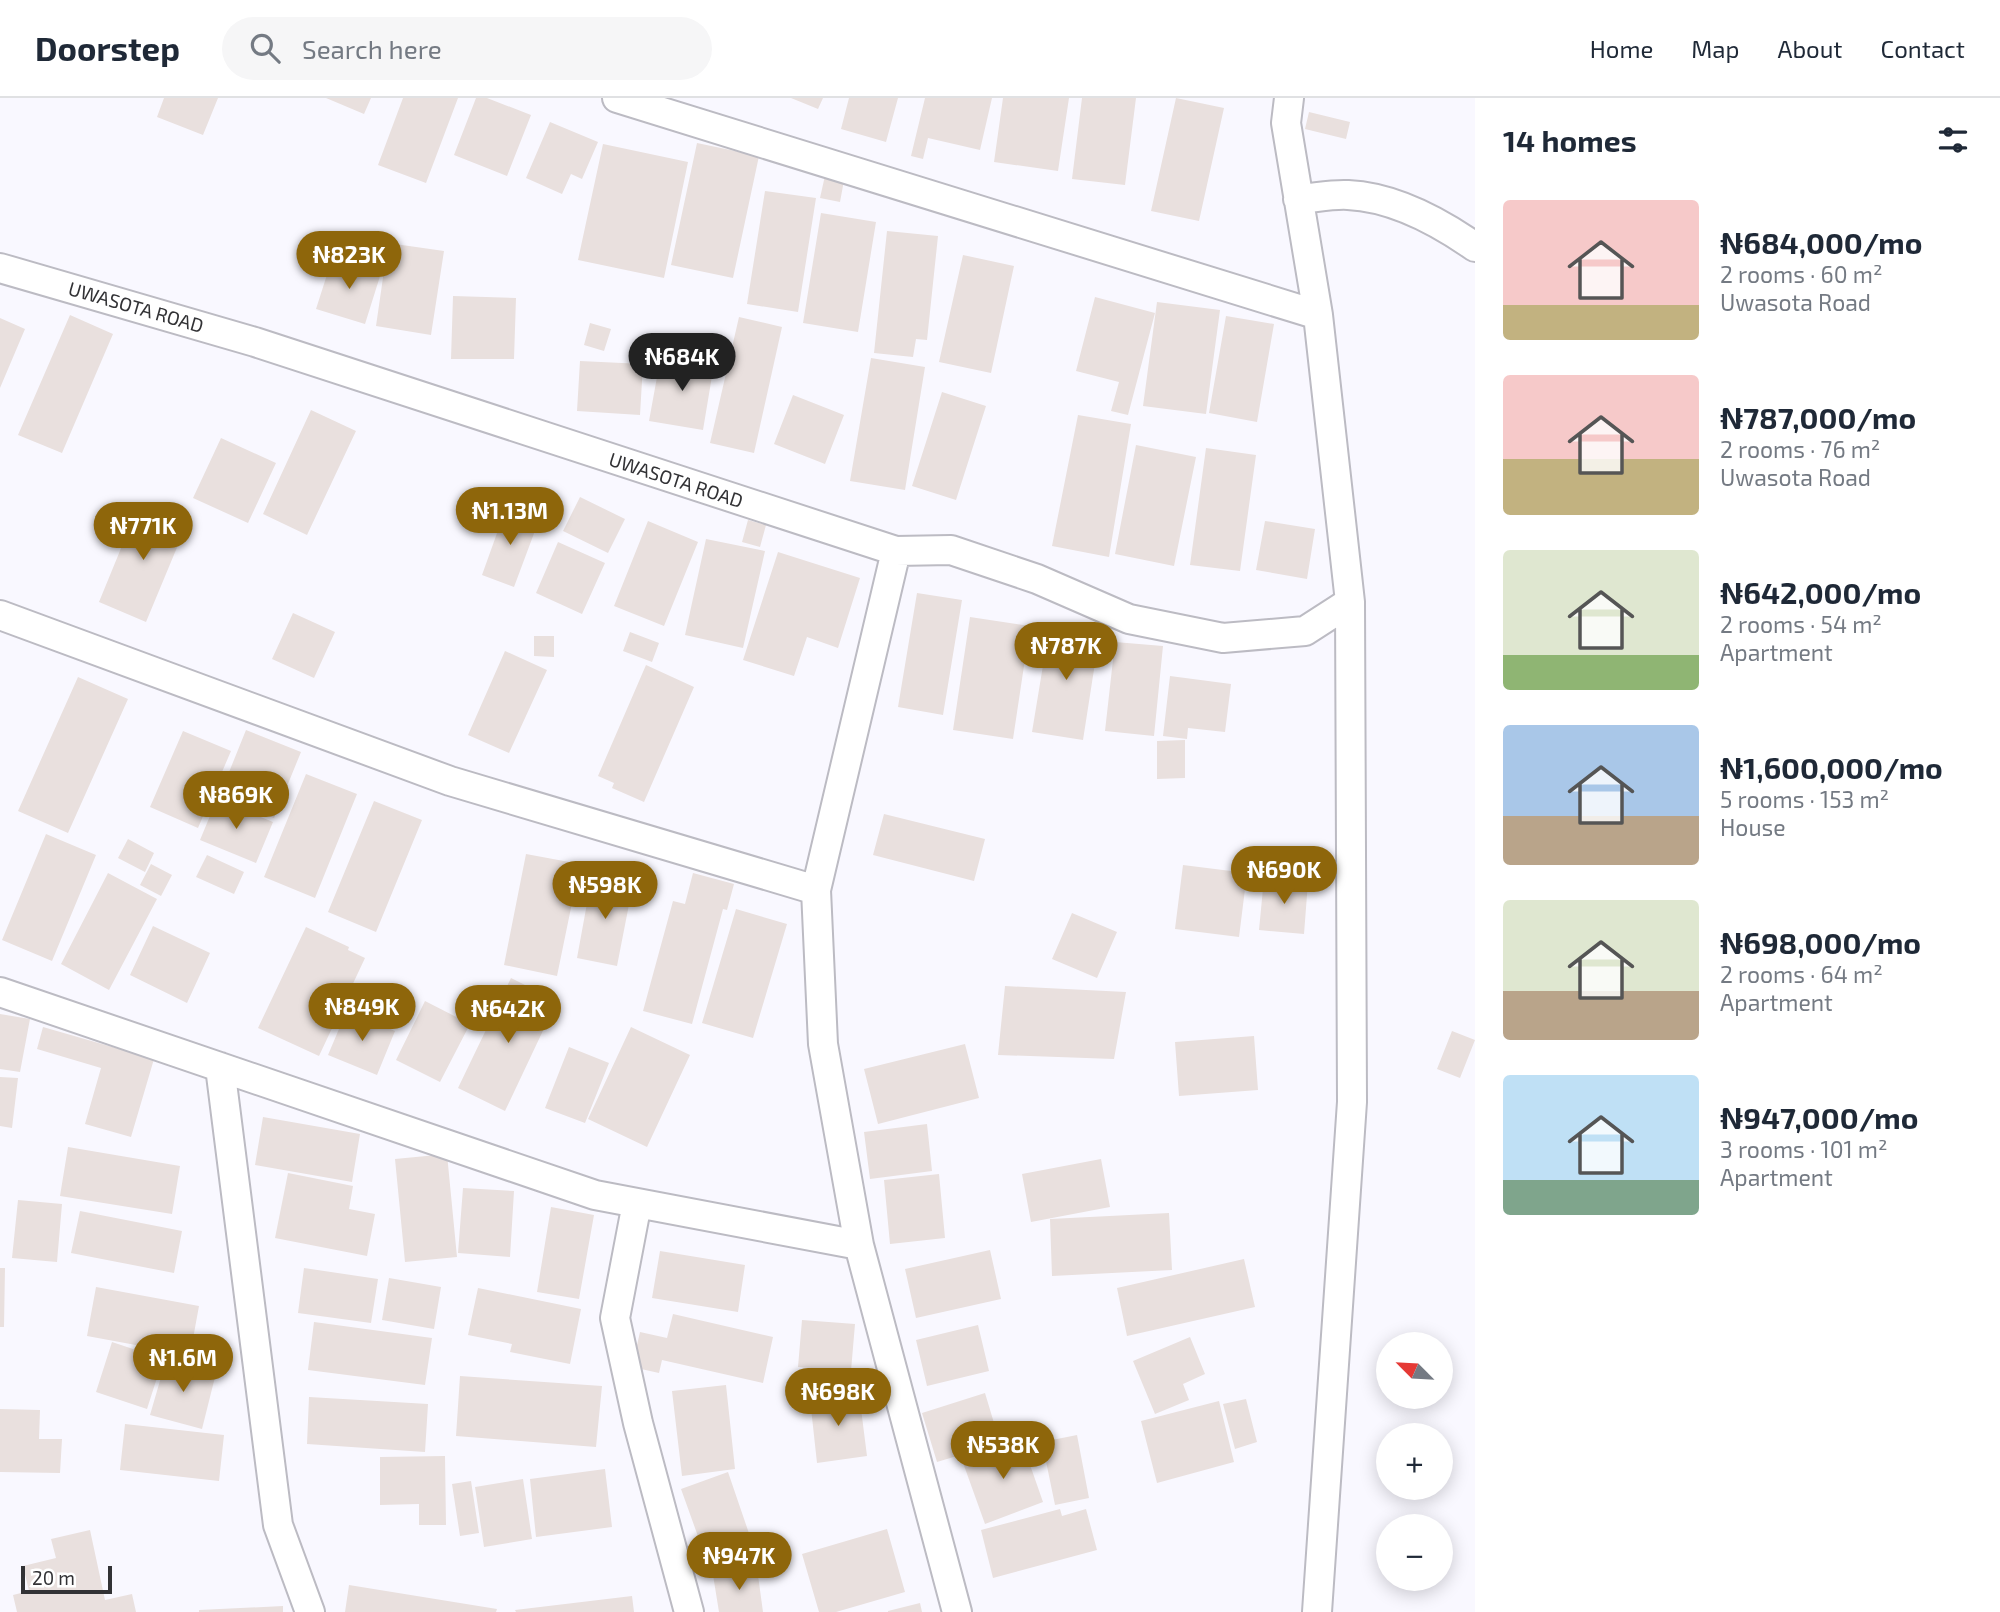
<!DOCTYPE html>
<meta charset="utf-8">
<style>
:root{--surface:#fff;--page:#f6f6f7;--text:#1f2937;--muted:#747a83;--line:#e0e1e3;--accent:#8e660b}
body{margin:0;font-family:"Exo 2",sans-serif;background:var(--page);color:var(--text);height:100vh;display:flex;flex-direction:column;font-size:26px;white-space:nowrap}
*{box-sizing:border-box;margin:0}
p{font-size:23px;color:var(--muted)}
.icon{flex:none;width:38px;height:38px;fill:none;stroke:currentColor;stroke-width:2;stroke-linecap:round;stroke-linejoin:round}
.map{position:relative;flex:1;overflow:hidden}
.panel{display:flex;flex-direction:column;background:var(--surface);width:525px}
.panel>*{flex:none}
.needle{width:46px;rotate:294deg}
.buttons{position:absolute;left:1376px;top:1234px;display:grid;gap:14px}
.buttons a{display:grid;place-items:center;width:77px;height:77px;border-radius:50%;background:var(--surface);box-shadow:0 4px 18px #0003;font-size:35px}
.scale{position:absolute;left:21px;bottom:18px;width:91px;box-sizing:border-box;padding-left:7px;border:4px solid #323235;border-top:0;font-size:19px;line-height:24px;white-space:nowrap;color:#323235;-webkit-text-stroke:5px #fff;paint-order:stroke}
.price{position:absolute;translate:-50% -60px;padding:0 16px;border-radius:24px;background:var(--accent);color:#fff;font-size:23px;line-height:46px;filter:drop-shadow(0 2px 4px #0008)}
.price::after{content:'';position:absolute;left:50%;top:42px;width:21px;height:16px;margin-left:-10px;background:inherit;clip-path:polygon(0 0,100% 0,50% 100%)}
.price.current{background:#222;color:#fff}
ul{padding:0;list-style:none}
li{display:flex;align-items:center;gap:21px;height:175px;padding:0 28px}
li span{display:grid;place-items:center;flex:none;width:196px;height:140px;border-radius:7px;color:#555}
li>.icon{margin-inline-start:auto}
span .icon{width:84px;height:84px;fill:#fffc;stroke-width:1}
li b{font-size:30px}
h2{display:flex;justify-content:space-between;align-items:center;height:84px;padding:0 28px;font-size:30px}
header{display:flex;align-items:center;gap:42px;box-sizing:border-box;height:98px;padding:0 35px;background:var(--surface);border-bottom:2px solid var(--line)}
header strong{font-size:33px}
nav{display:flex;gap:38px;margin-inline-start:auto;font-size:24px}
.search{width:490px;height:63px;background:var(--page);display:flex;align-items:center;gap:18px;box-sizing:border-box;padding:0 24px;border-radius:38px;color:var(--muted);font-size:26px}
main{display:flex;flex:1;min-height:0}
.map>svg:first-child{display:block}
</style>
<header>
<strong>Doorstep</strong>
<div class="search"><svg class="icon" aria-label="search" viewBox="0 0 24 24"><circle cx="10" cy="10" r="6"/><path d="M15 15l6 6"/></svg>Search here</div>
<nav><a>Home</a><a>Map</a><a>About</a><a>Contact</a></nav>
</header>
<main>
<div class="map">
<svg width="1475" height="1514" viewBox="0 0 1475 1514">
<rect width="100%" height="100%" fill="#f9f8ff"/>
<path fill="#e9e0de" d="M164 0H218L203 37 157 19Z
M326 0H371L364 16Z
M403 0H458L426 85 378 67Z
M476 0H487L531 17 507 78 454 57Z
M791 0H823L818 11Z
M849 0H898L886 44 841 31Z
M925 0H992L980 52 928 40 923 61 911 58Z
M1003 0H1069L1058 73 994 64Z
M1082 0H1136L1125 87 1072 81Z
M1176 0 1224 10 1199 123 1151 113Z
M1309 14 1350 24 1346 41 1305 31Z
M550 24 598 44 582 81 571 76 562 96 526 80Z
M697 45 759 58 733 180 671 167Z
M603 46 688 64 664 180 578 162Z
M826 73 845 77 840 104 820 100Z
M765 93 816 100 798 214 747 206Z
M821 115 876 124 858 234 803 225Z
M887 133 938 138 927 242 916 241 913 259 874 255Z
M388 145 444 153 431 237 376 228Z
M963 157 1014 168 991 275 939 264Z
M332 161 381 175 365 226 316 211Z
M453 198 516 200 514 261H451Z
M1095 199 1155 215 1128 317 1111 313 1119 284 1076 273Z
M1157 204 1220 212 1206 316 1143 308Z
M70 217 113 236 62 355 18 337Z
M1226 218 1274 226 1257 324 1209 315Z
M739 219 782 229 754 355 710 345Z
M0 220 25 231 0 290Z
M590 225 611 231 604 253 584 247Z
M661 257 714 266 703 332 649 323Z
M871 260 925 269 905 392 850 383Z
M580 263 643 266 640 317 577 313Z
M942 294 986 308 956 402 912 388Z
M793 297 844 317 825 366 774 346Z
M311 312 356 333 307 437 263 416Z
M1078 317 1131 326 1109 459 1052 448Z
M221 340 276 365 248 425 193 400Z
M1136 347 1196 359 1174 468 1115 456Z
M1206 350 1256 357 1240 473 1190 467Z
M580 399 625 421 608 455 563 433Z
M140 404 188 423 146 524 99 504Z
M506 410 539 422 514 489 482 477Z
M748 422 766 427 760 449 742 444Z
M648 423 698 444 664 528 614 508Z
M1265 423 1315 431 1307 481 1256 472Z
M706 441 765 453 743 550 685 537Z
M558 444 605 465 582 516 536 495Z
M778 454 860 480 838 550 807 539 794 578 743 562Z
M917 495 962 502 943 617 898 609Z
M293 515 335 534 314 580 272 561Z
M970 519 1030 528 1013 641 953 632Z
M1050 525 1100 533 1083 642 1032 634Z
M630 534 659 545 652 564 623 553Z
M534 538H554V559L534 558Z
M1115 544 1163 548 1154 638 1105 633Z
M505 553 547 572 509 655 468 637Z
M646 567 694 589 644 704 612 690 614 685 598 678Z
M1170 578 1231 586 1225 634 1188 630 1187 641 1163 638Z
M78 579 128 601 68 735 18 713Z
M246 632 301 654 274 720 219 699Z
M183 633 231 653 198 730 150 709Z
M1185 642V680L1157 681V643Z
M306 676 357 696 315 800 264 779Z
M217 701 273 724 256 765 200 742Z
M374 703 422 722 376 834 328 814Z
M884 716 985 741 974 783 873 757Z
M46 736 96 757 52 863 2 842Z
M128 741 154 755 145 774 118 760Z
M526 756 580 766 557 878 504 867Z
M207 757 244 774 234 796 196 779Z
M151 766 172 777 161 798 140 787Z
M1183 767 1247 775 1239 839 1175 831Z
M108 775 157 801 109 892 61 866Z
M693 775 734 786 727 812 723 811 692 926 643 913 673 803 685 806Z
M592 778 633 786 617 868 577 860Z
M1264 780 1308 784 1304 836 1259 832Z
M736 811 787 826 753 940 702 925Z
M1072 815 1117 834 1097 880 1052 861Z
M153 828 210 855 187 905 130 877Z
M306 829 349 849 348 852 365 860 319 958 258 930Z
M511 880 557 903 505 1013 458 990Z
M1005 888 1126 894 1114 961 998 957Z
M425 903 470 926 440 984 396 962Z
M347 912 395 933 377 977 328 957Z
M0 916 30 921 20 974 0 971Z
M43 929 154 961 131 1039 85 1026 101 970 37 951Z
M631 929 690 957 647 1049 588 1021Z
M1452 933 1475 942 1460 980 1437 971Z
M1254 938 1258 992 1179 998 1175 944Z
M965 946 979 1000 878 1026 864 971Z
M569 949 609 965 585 1025 545 1010Z
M0 979 18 980 12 1030 0 1028Z
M263 1019 360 1036 352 1084 255 1067Z
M927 1026 932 1073 870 1081 864 1034Z
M68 1049 180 1068 172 1116 60 1098Z
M447 1056 457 1159 405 1164 395 1061Z
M1101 1061 1110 1109 1031 1124 1022 1076Z
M288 1075 353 1088 349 1111 375 1116 367 1158 275 1140Z
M939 1076 945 1140 890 1146 884 1082Z
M463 1090 514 1093 510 1159 458 1155Z
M18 1102 62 1106 57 1164 12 1160Z
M551 1109 594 1117 579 1201 537 1194Z
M80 1113 182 1133 174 1175 71 1155Z
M1169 1115 1172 1172 1052 1178 1050 1121Z
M990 1152 1001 1201 916 1220 905 1171Z
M660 1153 745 1167 738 1214 652 1200Z
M1244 1161 1255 1209 1127 1238 1117 1190Z
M0 1170H5L4 1229H0Z
M304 1170 378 1181 371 1225 298 1215Z
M389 1180 441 1189 434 1231 382 1222Z
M96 1189 199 1208 190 1257 87 1238Z
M478 1190 581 1211 570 1266 510 1254 512 1246 468 1237Z
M673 1216 773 1239 763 1285 662 1262 659 1275 632 1269 640 1234 667 1240Z
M802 1222 855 1226 851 1273 798 1269Z
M314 1224 432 1240 425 1287 308 1272Z
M978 1227 989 1273 927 1288 916 1242Z
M1190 1239 1205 1276 1183 1286 1189 1302 1155 1316 1133 1263Z
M112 1244 163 1261 147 1311 96 1294Z
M166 1262 216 1275 202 1331 150 1317Z
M460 1278 602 1288 596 1349 456 1338Z
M726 1287 735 1371 682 1378 672 1293Z
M859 1295 867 1358 817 1365 810 1301Z
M985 1295 1000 1345 937 1364 922 1315Z
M309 1299 428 1306 425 1354 307 1346Z
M1246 1301 1257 1344 1235 1351 1223 1306Z
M1219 1303 1234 1364 1157 1385 1141 1323Z
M0 1311 40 1312 39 1341H62L60 1375 0 1374Z
M125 1326 224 1337 219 1383 120 1372Z
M1077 1337 1089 1400 1055 1407 1042 1344Z
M1021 1341 1043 1404 985 1426 962 1362Z
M445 1358 446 1427H419V1406L380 1407V1359Z
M605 1371 612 1429 536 1439 530 1381Z
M728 1374 755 1453 709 1469 681 1391Z
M523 1381 532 1441 484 1449 475 1389Z
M471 1383 479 1435 460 1438 452 1386Z
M1060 1411 1062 1418 1086 1411 1097 1452 993 1480 981 1432Z
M887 1431 905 1494 836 1514H819L802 1456Z
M90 1432 105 1502 132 1496 136 1514H17L13 1497 29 1493 23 1468 56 1460 51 1441Z
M757 1470 763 1514H719L713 1477Z
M349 1487 497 1511 496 1514H345Z
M632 1498 634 1514H516L515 1512Z
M920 1505 922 1514H888V1513Z
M283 1508V1514H199V1512Z"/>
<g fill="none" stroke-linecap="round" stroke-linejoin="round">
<g stroke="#bcbbc3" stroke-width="32">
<path id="minor" d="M617 0 1318 217
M1289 0 1286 25 1318 217 1350 504 1352 1004 1317 1514
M1298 101C1314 100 1332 96 1348 97 1394 99 1438 123 1475 149
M0 170 255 244 896 453 951 452 1037 481 1129 521 1223 540 1305 533 1350 504
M896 453 816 792 823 946 859 1147 957 1514
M0 517 450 683 816 792
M0 894 595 1097 859 1147
M220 969 278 1427 310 1514
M637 1105 615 1220 638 1325 689 1514"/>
</g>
<use href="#minor" stroke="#fff" stroke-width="28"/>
</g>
<g text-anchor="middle" stroke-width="6" stroke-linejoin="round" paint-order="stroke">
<g font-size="19" fill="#323235" stroke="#fff">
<text transform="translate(136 209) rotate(16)" y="7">UWASOTA ROAD</text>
<text transform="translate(676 382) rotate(18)" y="7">UWASOTA ROAD</text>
</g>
</g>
</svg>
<div class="buttons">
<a><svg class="needle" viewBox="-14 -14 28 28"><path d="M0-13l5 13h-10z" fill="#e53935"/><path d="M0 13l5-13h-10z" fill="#747a83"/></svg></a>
<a>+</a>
<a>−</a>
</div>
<div class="scale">20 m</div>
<b class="price" style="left:349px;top:193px">₦823K</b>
<b class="price current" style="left:682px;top:295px">₦684K</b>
<b class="price" style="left:510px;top:449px">₦1.13M</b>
<b class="price" style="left:143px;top:464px">₦771K</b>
<b class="price" style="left:1066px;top:584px">₦787K</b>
<b class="price" style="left:236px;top:733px">₦869K</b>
<b class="price" style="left:1284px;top:808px">₦690K</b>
<b class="price" style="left:605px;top:823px">₦598K</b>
<b class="price" style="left:362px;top:945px">₦849K</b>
<b class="price" style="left:508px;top:947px">₦642K</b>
<b class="price" style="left:183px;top:1296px">₦1.6M</b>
<b class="price" style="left:838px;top:1330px">₦698K</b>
<b class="price" style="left:1003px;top:1383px">₦538K</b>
<b class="price" style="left:739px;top:1494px">₦947K</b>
</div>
<section class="panel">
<h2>14 homes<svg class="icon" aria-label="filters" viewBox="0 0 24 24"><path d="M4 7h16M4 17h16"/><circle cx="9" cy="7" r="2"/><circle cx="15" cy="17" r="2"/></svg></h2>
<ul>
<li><span style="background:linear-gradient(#f6c9c9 75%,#c2b280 0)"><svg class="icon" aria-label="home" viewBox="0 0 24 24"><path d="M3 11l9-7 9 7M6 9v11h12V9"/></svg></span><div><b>₦684,000/mo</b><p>2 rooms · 60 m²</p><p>Uwasota Road</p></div></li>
<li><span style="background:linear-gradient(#f6c9c9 60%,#c2b280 0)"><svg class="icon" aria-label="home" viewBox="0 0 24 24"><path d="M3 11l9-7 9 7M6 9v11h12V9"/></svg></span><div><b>₦787,000/mo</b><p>2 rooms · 76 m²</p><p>Uwasota Road</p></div></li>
<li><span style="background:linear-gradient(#dfe7d0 75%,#8fb573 0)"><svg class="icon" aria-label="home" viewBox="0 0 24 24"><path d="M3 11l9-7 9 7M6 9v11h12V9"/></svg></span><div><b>₦642,000/mo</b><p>2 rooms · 54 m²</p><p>Apartment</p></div></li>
<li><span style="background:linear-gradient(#a9c7e8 65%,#b9a48a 0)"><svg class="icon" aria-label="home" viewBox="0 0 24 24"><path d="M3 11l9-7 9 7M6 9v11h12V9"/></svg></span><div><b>₦1,600,000/mo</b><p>5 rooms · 153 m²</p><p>House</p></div></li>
<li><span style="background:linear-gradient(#dfe7d0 65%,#b9a48a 0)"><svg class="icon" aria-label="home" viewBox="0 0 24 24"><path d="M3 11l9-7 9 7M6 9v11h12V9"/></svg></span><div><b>₦698,000/mo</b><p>2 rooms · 64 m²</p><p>Apartment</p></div></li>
<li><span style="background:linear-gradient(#bfe0f5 75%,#7fa58c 0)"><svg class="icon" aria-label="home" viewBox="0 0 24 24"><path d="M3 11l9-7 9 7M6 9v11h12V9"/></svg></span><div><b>₦947,000/mo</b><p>3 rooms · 101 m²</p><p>Apartment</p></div></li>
</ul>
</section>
</main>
